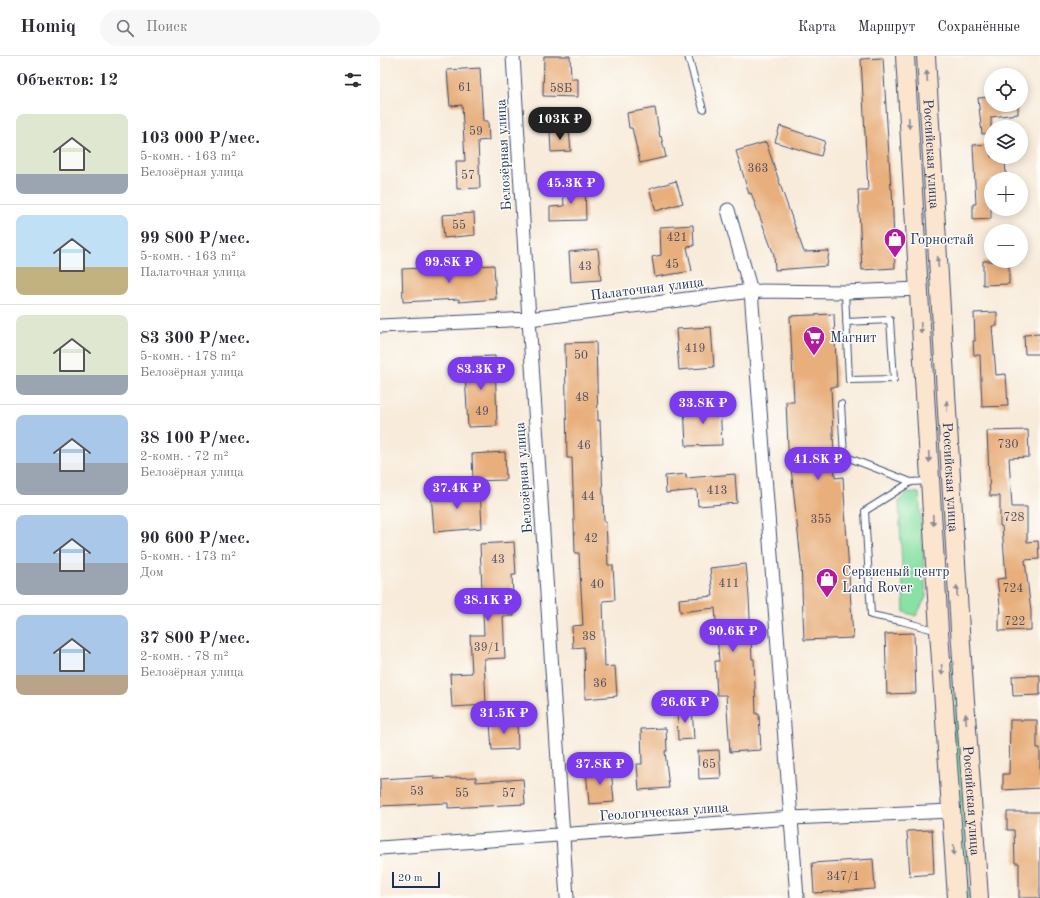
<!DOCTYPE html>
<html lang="ru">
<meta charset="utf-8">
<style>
:root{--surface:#fff;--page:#f7f7f7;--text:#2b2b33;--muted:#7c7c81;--line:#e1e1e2;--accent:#7c3aed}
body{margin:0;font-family:"Old Standard TT",serif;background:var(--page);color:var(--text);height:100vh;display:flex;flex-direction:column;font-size:15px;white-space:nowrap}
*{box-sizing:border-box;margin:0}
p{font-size:13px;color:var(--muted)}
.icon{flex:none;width:22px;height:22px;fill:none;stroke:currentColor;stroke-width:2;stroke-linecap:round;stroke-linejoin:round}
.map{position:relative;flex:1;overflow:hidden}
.drawer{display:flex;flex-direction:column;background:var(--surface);width:380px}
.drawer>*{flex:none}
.fabs{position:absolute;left:604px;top:12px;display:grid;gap:8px}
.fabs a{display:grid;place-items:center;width:44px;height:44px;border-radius:50%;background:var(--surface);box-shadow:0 2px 10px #0003;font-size:20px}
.scale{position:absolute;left:12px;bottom:10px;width:48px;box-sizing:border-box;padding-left:4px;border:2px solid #1b2f5e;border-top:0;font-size:11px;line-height:14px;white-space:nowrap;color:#1b2f5e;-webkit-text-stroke:3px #fdfcf7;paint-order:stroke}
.price{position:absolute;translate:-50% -34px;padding:0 9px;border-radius:14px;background:var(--accent);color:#fff;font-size:13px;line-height:26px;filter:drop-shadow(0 1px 2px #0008)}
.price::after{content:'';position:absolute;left:50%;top:24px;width:12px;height:9px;margin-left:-6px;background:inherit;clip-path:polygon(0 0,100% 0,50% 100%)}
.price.current{background:#222;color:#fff}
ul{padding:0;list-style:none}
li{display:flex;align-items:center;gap:12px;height:100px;padding:0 16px}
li+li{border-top:1px solid var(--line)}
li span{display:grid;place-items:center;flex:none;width:112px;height:80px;border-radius:8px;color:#555}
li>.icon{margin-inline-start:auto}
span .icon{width:48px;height:48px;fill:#fffc;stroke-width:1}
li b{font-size:17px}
h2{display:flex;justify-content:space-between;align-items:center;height:48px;padding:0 16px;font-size:17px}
header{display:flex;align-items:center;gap:24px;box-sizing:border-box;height:56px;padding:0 20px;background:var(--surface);border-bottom:1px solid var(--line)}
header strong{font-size:19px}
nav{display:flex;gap:22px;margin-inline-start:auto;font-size:14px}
.search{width:280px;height:36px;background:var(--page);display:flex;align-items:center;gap:10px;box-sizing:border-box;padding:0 14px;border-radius:22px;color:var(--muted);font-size:15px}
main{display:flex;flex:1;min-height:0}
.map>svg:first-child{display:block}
</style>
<header>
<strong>Homiq</strong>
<div class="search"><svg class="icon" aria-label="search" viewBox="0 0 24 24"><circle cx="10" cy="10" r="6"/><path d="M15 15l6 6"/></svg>Поиск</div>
<nav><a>Карта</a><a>Маршрут</a><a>Сохранённые</a></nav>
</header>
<main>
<section class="drawer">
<h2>Объектов: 12<svg class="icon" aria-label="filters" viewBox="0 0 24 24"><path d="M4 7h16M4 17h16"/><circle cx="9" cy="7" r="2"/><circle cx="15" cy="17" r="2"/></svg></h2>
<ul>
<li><span style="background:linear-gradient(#dfe7d0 75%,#9aa5b1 0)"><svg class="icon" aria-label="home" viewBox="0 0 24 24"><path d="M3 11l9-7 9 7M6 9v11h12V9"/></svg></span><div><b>103 000 ₽/мес.</b><p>5-комн. · 163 m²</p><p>Белозёрная улица</p></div></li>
<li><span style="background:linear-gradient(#bfe0f5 65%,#c2b280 0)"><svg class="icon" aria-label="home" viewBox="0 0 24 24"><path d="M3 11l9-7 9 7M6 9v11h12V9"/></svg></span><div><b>99 800 ₽/мес.</b><p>5-комн. · 163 m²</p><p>Палаточная улица</p></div></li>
<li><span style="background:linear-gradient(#dfe7d0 75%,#9aa5b1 0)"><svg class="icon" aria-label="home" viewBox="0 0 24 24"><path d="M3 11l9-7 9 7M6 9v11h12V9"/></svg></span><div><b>83 300 ₽/мес.</b><p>5-комн. · 178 m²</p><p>Белозёрная улица</p></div></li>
<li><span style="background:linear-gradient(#a9c7e8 60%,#9aa5b1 0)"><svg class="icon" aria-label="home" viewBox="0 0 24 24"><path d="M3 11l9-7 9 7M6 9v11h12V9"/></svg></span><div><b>38 100 ₽/мес.</b><p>2-комн. · 72 m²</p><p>Белозёрная улица</p></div></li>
<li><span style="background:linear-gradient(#a9c7e8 60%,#9aa5b1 0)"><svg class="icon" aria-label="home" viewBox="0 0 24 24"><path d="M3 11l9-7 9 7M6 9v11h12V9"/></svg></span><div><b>90 600 ₽/мес.</b><p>5-комн. · 173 m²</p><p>Дом</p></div></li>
<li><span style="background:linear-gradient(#a9c7e8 75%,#b9a48a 0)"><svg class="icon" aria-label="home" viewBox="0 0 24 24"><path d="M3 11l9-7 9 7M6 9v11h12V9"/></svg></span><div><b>37 800 ₽/мес.</b><p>2-комн. · 78 m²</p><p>Белозёрная улица</p></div></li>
</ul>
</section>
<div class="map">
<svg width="660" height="842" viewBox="0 0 660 842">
<rect width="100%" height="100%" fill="#fdfcf7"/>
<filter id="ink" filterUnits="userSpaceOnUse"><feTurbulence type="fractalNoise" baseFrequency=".025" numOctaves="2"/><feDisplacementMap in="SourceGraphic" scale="8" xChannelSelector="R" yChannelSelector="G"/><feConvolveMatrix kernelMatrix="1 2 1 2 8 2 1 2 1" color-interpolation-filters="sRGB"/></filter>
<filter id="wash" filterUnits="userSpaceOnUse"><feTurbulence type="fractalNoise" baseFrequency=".012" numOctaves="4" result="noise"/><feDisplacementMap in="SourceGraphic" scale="16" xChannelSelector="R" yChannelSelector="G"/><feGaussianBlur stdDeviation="0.9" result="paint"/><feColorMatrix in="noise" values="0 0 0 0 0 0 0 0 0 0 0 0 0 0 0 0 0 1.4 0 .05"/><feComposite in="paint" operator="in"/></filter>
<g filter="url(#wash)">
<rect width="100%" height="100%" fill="#f8ebda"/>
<path fill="#89e1a5" stroke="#528882" d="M528 436 539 437 546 541 536 560 524 556 519 445Z
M576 599 590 842H583L568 600Z"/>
<g id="blocks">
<path fill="#e8af7c" d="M164 0H190L191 23H198V41L163 40Z
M503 2 511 133H512L515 212 482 214 478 134H488L481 3Z
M100 12 103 65H108L109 84 98 85 100 132 77 133 76 105H85L82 49 70 50 67 14Z
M611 41V49H638V58L611 61V77L602 78 598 42Z
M275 52 280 81 281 80 286 101 260 107 252 72H249L247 57Z
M400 70 445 85 441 100 395 86Z
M189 74 191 95 171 96 170 76Z
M386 86 403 137 424 196 449 195 447 210 395 214 394 199 371 137 369 138 356 95Z
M611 88V101H625L626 123H611V163L593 164V148H596L593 89Z
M296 125 303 147 276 155 269 133Z
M205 129 206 164 170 165V151L184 150 183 130Z
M94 157 95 179 64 182 62 159Z
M313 169 314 190 307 191 312 215 275 221 272 201 281 199 280 171Z
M218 193 221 224 191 226 189 196Z
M603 205H629V228L603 229Z
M114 209 116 243 79 246V243L23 246 22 213 63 211V212Z
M617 256V270H612L616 319 626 318 628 350 602 351 600 299H594L593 285H595L594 257Z
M454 258 457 331H451L455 422 463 421 473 582 424 584 421 505 411 412H409L406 346H414L410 260Z
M331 271 334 311 299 314 296 273Z
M660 278V298H645L644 279Z
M216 286 218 365 220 364 224 466H226L228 509H233L235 544 223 545 225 611 235 610 237 640 205 643 204 591 193 592 192 570 203 569 199 497H195L192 402H187L185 287Z
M115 300 117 370 88 371 84 301Z
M340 348 342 389 306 390 304 349Z
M648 374 649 401 629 402 632 451H647V486L658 485 659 503 645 504 651 556V574L619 575V557H621L617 523 626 522 622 470H620V440H610L607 375Z
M125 396 126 424 93 425 92 398Z
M306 418V422L355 418 357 447 318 450 317 434 286 437 285 420Z
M100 433 102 472 54 476 51 437Z
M134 486 136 519H132L134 560H123L125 602 104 603 106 649 72 651 70 618 92 617 90 579H104L100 488Z
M366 508 369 541 372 603H374L376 658H379L381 694 350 696 346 639H337L335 605H339L335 552 300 556 299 543 333 540 330 512Z
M534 577 536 637 507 638 505 578Z
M660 619V639L633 640 632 620Z
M312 651 314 683 298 684 297 652Z
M630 664H657V692H660V732L623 734V718H629Z
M137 665 138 693 112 694 110 666Z
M286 672 287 695H285L289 732 259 734 257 708H262L261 673Z
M339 694 341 722 319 723 318 695Z
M231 712 234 746 209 748 206 714Z
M54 720V723L96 721V726L143 723 145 748 68 752V747L0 750V723Z
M627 756H660V842H639V807H635L634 774H627Z
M552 774 554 818 530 820 527 775Z
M493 803 495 833 434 837 432 807Z"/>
</g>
</g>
<g filter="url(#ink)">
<use href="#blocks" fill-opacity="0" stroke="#3c4b71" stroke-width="1"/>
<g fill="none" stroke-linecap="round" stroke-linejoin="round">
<g stroke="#3c4b71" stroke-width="8">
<path id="lane" d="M308 0 323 53
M465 236 469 324 514 323 510 264 466 266
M461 348 464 400 531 426
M549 425 531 426 485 455 491 559 521 565 558 575"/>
</g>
<g stroke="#3c4b71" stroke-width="15">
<path id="street" d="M133 0 149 263 187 842
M348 154 371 235 417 842
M0 270 149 263 371 235 465 236 539 233
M0 792 411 762 571 755"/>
</g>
<g stroke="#3c4b71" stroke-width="20">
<g id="secondary">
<path d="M525 0 559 575 577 842"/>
<path id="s1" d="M546 0 580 574 599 842"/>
</g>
</g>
<use href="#lane" stroke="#fff" stroke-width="6"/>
<use href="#street" stroke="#fff" stroke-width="13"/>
<use href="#secondary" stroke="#fbe5cf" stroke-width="18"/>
</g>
<defs><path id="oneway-solid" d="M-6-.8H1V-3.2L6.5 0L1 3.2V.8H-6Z"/></defs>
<g fill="#8b8a96">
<use href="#oneway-solid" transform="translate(547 20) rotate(-94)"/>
<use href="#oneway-solid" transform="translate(529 67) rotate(87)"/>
<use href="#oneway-solid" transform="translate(558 206) rotate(-94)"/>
<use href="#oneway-solid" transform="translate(541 272) rotate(87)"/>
<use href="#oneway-solid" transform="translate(567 350) rotate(-93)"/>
<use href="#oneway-solid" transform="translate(549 401) rotate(87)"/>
<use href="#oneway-solid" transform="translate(553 464) rotate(87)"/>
<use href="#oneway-solid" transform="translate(577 535) rotate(-93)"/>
<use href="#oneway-solid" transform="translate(562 614) rotate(86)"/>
<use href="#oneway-solid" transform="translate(586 663) rotate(-94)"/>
<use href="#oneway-solid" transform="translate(574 794) rotate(86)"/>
</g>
</g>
<defs>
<g id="shop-pin" transform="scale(1.15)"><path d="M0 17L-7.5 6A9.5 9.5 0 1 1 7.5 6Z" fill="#b5179e" stroke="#fdfcf7"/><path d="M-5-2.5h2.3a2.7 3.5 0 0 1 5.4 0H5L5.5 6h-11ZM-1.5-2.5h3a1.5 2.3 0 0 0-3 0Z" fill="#fff"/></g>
<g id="supermarket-pin" transform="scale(1.15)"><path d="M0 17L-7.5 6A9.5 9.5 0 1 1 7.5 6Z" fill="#b5179e" stroke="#fdfcf7"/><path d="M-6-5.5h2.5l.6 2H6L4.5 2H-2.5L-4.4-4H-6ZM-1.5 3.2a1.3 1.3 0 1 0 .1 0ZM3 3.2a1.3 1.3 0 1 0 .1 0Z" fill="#fff"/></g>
</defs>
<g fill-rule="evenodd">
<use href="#shop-pin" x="515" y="183"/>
<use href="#supermarket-pin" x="434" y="281"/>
<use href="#shop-pin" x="447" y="523"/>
</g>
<g text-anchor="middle" stroke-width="3" stroke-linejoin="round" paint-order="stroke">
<g font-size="12" fill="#4e4f66">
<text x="85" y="35">61</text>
<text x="181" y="36">58Б</text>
<text x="96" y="79">59</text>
<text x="378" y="116">363</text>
<text x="88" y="123">57</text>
<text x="79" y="173">55</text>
<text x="297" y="185">421</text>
<text x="292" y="212">45</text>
<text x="205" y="214">43</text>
<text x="315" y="296">419</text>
<text x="201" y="303">50</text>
<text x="202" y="345">48</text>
<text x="102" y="359">49</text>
<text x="628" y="392">730</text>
<text x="204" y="393">46</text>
<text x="337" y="438">413</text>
<text x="208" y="444">44</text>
<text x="634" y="465">728</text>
<text x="441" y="467">355</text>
<text x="211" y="486">42</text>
<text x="118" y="507">43</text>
<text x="349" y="531">411</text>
<text x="217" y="532">40</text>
<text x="633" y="536">724</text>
<text x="635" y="569">722</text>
<text x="209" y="584">38</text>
<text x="107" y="595">39/1</text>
<text x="220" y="631">36</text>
<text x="329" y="712">65</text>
<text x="37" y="739">53</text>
<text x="82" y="741">55</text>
<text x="129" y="741">57</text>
<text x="463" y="824">347/1</text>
</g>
<g font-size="14" fill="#1b2f5e" stroke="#fdfcf7">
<text dy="5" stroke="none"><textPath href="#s1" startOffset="98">Российская улица</textPath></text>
<text transform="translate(123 99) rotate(-93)" y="5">Белозёрная улица</text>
<text transform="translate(267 232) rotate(-7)" y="5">Палаточная улица</text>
<text dy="5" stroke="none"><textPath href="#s1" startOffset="422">Российская улица</textPath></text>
<text transform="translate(143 422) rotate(-94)" y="5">Белозёрная улица</text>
<text dy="5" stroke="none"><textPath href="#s1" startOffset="746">Российская улица</textPath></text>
<text transform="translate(284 755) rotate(-4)" y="5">Геологическая улица</text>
</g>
<g font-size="14" fill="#1b2f5e" stroke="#fdfcf7" text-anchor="start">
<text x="530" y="188">Горностай</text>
<text x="450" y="286">Магнит</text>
<text x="462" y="520">Сервисный центр<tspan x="462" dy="16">Land Rover</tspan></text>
</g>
</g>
</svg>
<div class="fabs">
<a><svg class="icon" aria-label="locate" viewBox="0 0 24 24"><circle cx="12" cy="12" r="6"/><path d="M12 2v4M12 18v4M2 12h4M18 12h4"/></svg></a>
<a><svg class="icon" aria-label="layers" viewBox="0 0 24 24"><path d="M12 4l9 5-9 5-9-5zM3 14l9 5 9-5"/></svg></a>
<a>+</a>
<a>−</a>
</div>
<div class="scale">20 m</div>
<b class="price current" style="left:180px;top:85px">103K ₽</b>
<b class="price" style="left:191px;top:149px">45.3K ₽</b>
<b class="price" style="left:69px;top:228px">99.8K ₽</b>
<b class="price" style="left:101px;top:335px">83.3K ₽</b>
<b class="price" style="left:323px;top:369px">33.8K ₽</b>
<b class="price" style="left:438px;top:425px">41.8K ₽</b>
<b class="price" style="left:77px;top:454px">37.4K ₽</b>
<b class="price" style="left:108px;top:566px">38.1K ₽</b>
<b class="price" style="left:353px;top:597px">90.6K ₽</b>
<b class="price" style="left:305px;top:668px">26.6K ₽</b>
<b class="price" style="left:124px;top:679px">31.5K ₽</b>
<b class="price" style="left:220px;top:730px">37.8K ₽</b>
</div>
</main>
